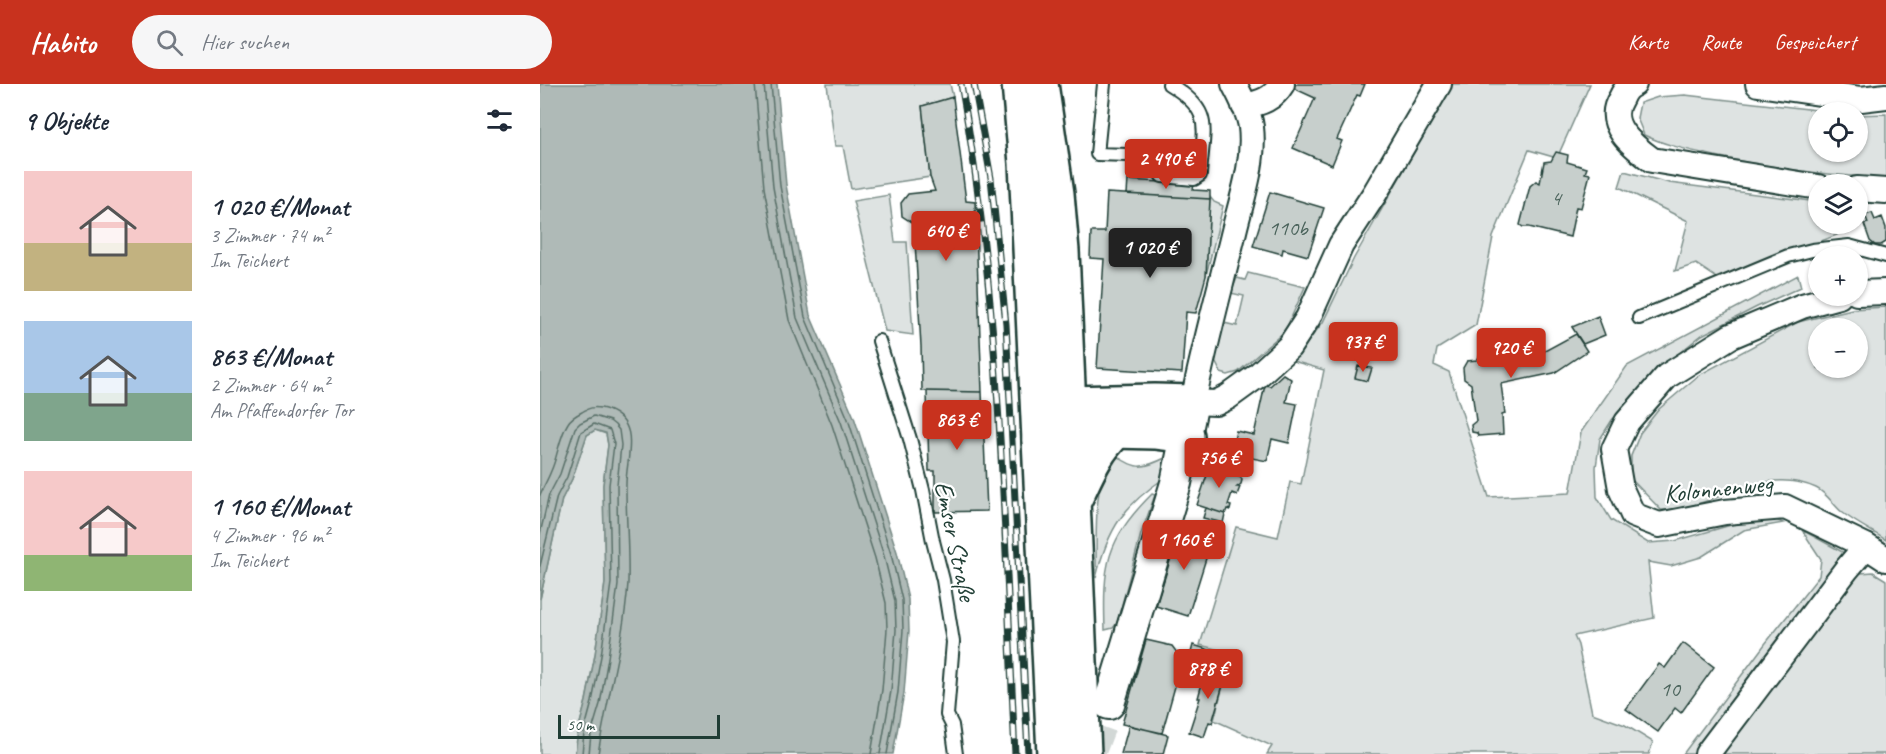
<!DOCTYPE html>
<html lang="de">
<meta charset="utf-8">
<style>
:root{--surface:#fff;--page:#f6f6f7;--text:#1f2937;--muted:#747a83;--accent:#c8321e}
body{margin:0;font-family:Caveat,sans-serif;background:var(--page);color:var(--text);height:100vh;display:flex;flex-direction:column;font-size:22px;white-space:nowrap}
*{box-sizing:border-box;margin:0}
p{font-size:20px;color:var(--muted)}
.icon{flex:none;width:33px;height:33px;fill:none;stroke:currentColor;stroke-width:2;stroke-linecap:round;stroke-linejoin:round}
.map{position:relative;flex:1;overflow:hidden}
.sheet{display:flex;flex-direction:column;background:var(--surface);width:540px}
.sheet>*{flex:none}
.controls{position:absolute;left:1268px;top:18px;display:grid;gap:12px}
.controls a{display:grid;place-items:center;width:60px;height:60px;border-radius:50%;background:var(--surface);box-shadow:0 2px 4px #0004;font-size:30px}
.scale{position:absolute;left:18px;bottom:15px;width:162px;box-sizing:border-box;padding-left:6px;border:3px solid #1f3d34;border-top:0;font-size:16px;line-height:21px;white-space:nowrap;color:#1f3d34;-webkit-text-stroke:4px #fff;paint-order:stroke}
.price{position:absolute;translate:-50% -51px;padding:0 14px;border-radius:6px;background:var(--accent);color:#fff;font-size:20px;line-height:39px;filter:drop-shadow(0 2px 3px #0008)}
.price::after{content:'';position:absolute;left:50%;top:36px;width:18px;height:14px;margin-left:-9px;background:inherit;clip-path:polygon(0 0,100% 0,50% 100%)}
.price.current{background:#222;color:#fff}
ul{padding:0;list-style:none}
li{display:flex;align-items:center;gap:18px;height:150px;padding:0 24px}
li span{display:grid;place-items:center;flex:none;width:168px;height:120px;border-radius:0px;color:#555}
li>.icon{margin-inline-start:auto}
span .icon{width:72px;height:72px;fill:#fffc;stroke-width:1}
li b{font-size:26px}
h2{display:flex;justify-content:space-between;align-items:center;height:72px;padding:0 24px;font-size:26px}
header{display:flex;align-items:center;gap:36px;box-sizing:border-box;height:84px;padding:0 30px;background:var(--accent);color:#fff}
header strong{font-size:28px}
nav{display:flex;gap:33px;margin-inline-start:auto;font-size:21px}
.search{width:420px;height:54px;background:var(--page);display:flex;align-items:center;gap:15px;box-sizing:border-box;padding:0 21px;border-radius:33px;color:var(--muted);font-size:22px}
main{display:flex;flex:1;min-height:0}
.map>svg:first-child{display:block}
</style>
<header>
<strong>Habito</strong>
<div class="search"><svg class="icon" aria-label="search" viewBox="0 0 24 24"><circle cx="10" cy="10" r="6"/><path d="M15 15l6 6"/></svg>Hier suchen</div>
<nav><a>Karte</a><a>Route</a><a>Gespeichert</a></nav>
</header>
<main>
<section class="sheet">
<h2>9 Objekte<svg class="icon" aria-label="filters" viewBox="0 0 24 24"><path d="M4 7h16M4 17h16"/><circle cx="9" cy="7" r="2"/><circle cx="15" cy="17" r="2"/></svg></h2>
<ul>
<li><span style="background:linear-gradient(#f6c9c9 60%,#c2b280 0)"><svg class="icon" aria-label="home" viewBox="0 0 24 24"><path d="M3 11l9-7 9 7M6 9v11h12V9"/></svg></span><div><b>1 020 €/Monat</b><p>3 Zimmer · 74 m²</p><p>Im Teichert</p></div></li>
<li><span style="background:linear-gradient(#a9c7e8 60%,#7fa58c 0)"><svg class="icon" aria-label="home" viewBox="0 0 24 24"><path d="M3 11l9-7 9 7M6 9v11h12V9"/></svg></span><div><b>863 €/Monat</b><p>2 Zimmer · 64 m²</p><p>Am Pfaffendorfer Tor</p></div></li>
<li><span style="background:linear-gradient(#f6c9c9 70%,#8fb573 0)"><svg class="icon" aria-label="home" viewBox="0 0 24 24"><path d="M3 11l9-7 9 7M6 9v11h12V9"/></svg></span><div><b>1 160 €/Monat</b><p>4 Zimmer · 96 m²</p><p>Im Teichert</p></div></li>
</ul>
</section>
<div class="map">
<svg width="1346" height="670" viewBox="0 0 1346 670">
<rect width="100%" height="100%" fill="#fff"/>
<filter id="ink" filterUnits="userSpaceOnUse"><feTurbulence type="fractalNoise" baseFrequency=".0167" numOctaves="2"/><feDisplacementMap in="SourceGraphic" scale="12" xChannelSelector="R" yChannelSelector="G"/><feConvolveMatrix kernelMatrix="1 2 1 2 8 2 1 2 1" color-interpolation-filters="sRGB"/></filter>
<g filter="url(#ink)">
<path fill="#dee3e2" stroke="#7e908b" stroke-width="1.5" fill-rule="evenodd" d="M287 0H410L413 13 382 22 390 93 311 105 303 62H295Z
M913 0H1050L1017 74 989 66 953 153 936 241 897 265 894 281 909 288 949 413 1030 409 1041 348 1087 282 1258 191 1261 203 1217 223 1162 251 1117 287 1072 336 1060 355 1056 383 1057 413 1071 436 1108 459 1135 457 1205 437 1231 434 1243 439 1204 446 1161 473 1131 482 1108 478 1114 534 1034 552 1038 561 1052 629 1085 641 1113 658 1109 670H727L732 662 674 636 687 587 685 585 691 569 660 561 696 443 738 453 750 398 761 400 784 286 753 277 783 238 814 174Z
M1145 11 1294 28H1278V68H1317V31L1346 30V94C1288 92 1232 84 1175 72 1150 66 1127 62 1104 51L1097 34 1100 19 1118 13Z
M1084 87 1129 99 1278 118V140H1304L1297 151 1180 196 1156 180 1135 187 1148 137 1079 103Z
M349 111 355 158H367L373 251 345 247 313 117Z
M670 113 674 118 683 122 666 192Z
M708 189 765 203 745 247 698 288 688 291 681 289 674 275 684 239 697 242 704 212 691 209 697 194 705 196Z
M1346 223V456C1332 447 1316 439 1303 429 1294 422 1287 409 1276 404 1220 379 1176 426 1121 426L1091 395V372L1100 349 1119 325 1159 291 1258 238 1312 225ZM1278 244H1317V284H1278Z
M55 346 66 350 68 361 63 401 65 499 55 571 46 617 38 647 35 670H0V515L22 415 32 395 47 351Z
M571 368C595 386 601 386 627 373L626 393C584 421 568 444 556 494 557 453 552 405 571 368Z
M612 410 615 411 601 450 577 539 573 544 565 546C563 482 565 457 612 410Z
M1262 446 1308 471 1159 670H1143L1225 560 1279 492 1281 475Z
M1333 488 1346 496V670H1175L1313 493 1321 489Z"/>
<path fill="#afbab7" stroke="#758883" stroke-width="1.5" d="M0 0H237L246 101 270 231 314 333 357 468 368 515 369 547 364 609 353 670H35L38 647 46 617 55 571 65 499 63 401 68 361 66 349 55 346 47 351 32 395 22 415 0 515Z"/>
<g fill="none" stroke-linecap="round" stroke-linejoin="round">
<path stroke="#596f68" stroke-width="1.5" d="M215 0 224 104 249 236 292 341 335 474 346 519 347 545 342 606 331 670
M224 0 233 103 257 234 301 338 344 472 355 517 356 546 351 607 340 670
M231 0 240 102 265 233 308 335 351 470 362 516 363 546 358 608 347 670
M0 411C3 403 8 395 11 387 18 372 19 353 28 339 31 334 36 331 42 328 51 322 58 323 68 326 103 340 85 375 86 403 86 435 89 467 88 499 84 557 67 613 58 670
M0 450 9 411 20 390 35 344 40 339 54 332 70 337 75 341 79 346 81 361 77 401 78 501 68 574 60 620 51 650 49 670
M0 482 17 412 27 393 41 348 54 340 70 346 74 360 69 401 71 499 61 572 52 618 44 648 42 670"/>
</g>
<path fill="#c7cfcc" stroke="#1f3d34" stroke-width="1.5" d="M755 0H825L820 12 817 11 797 55 802 57 792 81 753 64 775 14 753 4Z
M413 13 426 117 435 118 442 308 382 307 381 262 374 140 362 132 361 119 368 110 395 107 390 93 382 22Z
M1016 68 1028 71 1027 78 1047 84 1045 89 1050 90 1041 124 1036 123 1030 153 989 143H983L980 141 990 102 996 97 1000 99 1004 78 1011 77Z
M588 96 654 100 653 106 670 107V115L587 110Z
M730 108 784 124 768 172 743 165 742 170 713 162Z
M567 109 670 115 666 192 656 229 646 228 642 289 557 284 564 175 550 174 551 148H565Z
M1332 129 1335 136 1342 133 1346 144V158L1341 161H1335L1330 157 1324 140 1328 139 1325 131Z
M1058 232 1065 251 1043 260 1032 243Z
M1036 250 1047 267 1014 289 961 300 965 330 962 331 963 350 938 352 937 349 932 348 931 341 936 337 931 300 924 295 923 284 927 277 937 276 943 267 949 273 1002 265 1003 268Z
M818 282 832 284 828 297 815 294Z
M743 290 751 295 746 318 757 320 749 359 732 355 727 377 691 370 696 347 714 351 725 301 730 302Z
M387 307 442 308 447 427 395 428V387H389Z
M683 381 693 385 692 390 700 392 702 396 701 400 697 403H700L697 411 692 409 688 421 691 422 690 426 687 425 685 430 657 421 670 382 681 386Z
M666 424 685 430 683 439 663 434Z
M641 441 673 452 648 532 616 522Z
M606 556 632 562 638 570 641 581 622 649 582 640Z
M1143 559 1174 583 1141 629 1135 624 1118 648 1086 625 1119 580 1125 584Z
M653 561 687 571 684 579 688 580 685 585 686 587 667 581 665 589 647 584Z
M667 581 687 587 672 639 669 638 664 653 649 648 660 614H658Z
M589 641 628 651 623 670H581Z"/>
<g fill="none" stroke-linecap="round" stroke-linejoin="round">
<path stroke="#d2d8d6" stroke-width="30" stroke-dasharray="30 15" stroke-linecap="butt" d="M550 670 569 620"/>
<g stroke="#1f3d34" stroke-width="16">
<path id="service" d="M564 0 557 70 618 72V87L622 92 654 95 660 91C663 43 675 28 629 0
M1099 234 1248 172 1272 166 1309 162 1346 172
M339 257 370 355 383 406 393 457 403 496 413 558 407 631 412 641 416 670"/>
</g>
<g stroke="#1f3d34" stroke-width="28">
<path id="minor" d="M694 0C701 13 709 28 711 43 715 76 703 111 695 143 681 201 665 259 653 318L676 319 688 313 717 292 749 263 768 234 801 161 835 109 899 0
M1094 0C1087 3 1084 7 1081 14 1064 40 1093 62 1112 76L1278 103
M1218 0 1321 15 1346 12
M704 22C721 19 733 15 742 0
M1317 105 1346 107
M1317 209 1346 208
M1299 212 1262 222 1191 252 1127 292 1087 338 1074 365 1081 405 1093 431 1119 441 1185 428 1245 423 1326 462 1346 475
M1167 670 1306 486 1326 462"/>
</g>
<g stroke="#1f3d34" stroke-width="34">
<path id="tertiary" d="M569 620 636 399 653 318"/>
</g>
<g stroke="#1f3d34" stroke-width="38">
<path id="primary" d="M479 0 486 79 499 356
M501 0 517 110 522 167 530 346
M529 319 615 317 653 318
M512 335 520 342 530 346 615 348 647 352"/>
</g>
<g stroke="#1f3d34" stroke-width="38">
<path id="trunk" d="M530 346 544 670
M535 415C547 390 556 366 577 347
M514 670 499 356 515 328 529 319"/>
</g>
<use href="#service" stroke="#fff" stroke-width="12"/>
<use href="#minor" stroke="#fff" stroke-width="24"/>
<use href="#tertiary" stroke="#fff" stroke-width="30"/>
<use href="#primary" stroke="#fff" stroke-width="33"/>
<use href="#trunk" stroke="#fff" stroke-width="33"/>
<g stroke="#1f3d34" stroke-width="7">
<path id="rail" d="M421 0C461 221 464 446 475 670
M434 0 451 94 466 240 488 670"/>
</g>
<use href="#rail" stroke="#fff" stroke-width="4.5" stroke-dasharray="14" stroke-linecap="butt"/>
</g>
</g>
<g text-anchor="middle" stroke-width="4.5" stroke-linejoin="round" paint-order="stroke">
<g font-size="22" fill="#49625a">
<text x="1016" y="121">4</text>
<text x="748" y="151">110b</text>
<text x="1130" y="612">10</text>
</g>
<g font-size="26" fill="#1f3d34" stroke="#fff">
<text transform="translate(1178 404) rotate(-6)" y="9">Kolonnenweg</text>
<text transform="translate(416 457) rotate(78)" y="9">Emser Straße</text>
</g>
</g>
</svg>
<div class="controls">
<a><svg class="icon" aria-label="locate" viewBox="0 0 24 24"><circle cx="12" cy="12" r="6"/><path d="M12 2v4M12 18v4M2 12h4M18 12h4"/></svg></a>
<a><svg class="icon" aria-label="layers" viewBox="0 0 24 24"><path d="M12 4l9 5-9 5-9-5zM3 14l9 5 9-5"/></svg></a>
<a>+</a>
<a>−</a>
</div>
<div class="scale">50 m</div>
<b class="price" style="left:626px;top:106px">2 490 €</b>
<b class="price" style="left:406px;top:178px">640 €</b>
<b class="price current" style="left:610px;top:195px">1 020 €</b>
<b class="price" style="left:823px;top:289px">937 €</b>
<b class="price" style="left:971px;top:295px">920 €</b>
<b class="price" style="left:417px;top:367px">863 €</b>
<b class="price" style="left:679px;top:405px">756 €</b>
<b class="price" style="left:644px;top:487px">1 160 €</b>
<b class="price" style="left:668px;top:616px">878 €</b>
</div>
</main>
